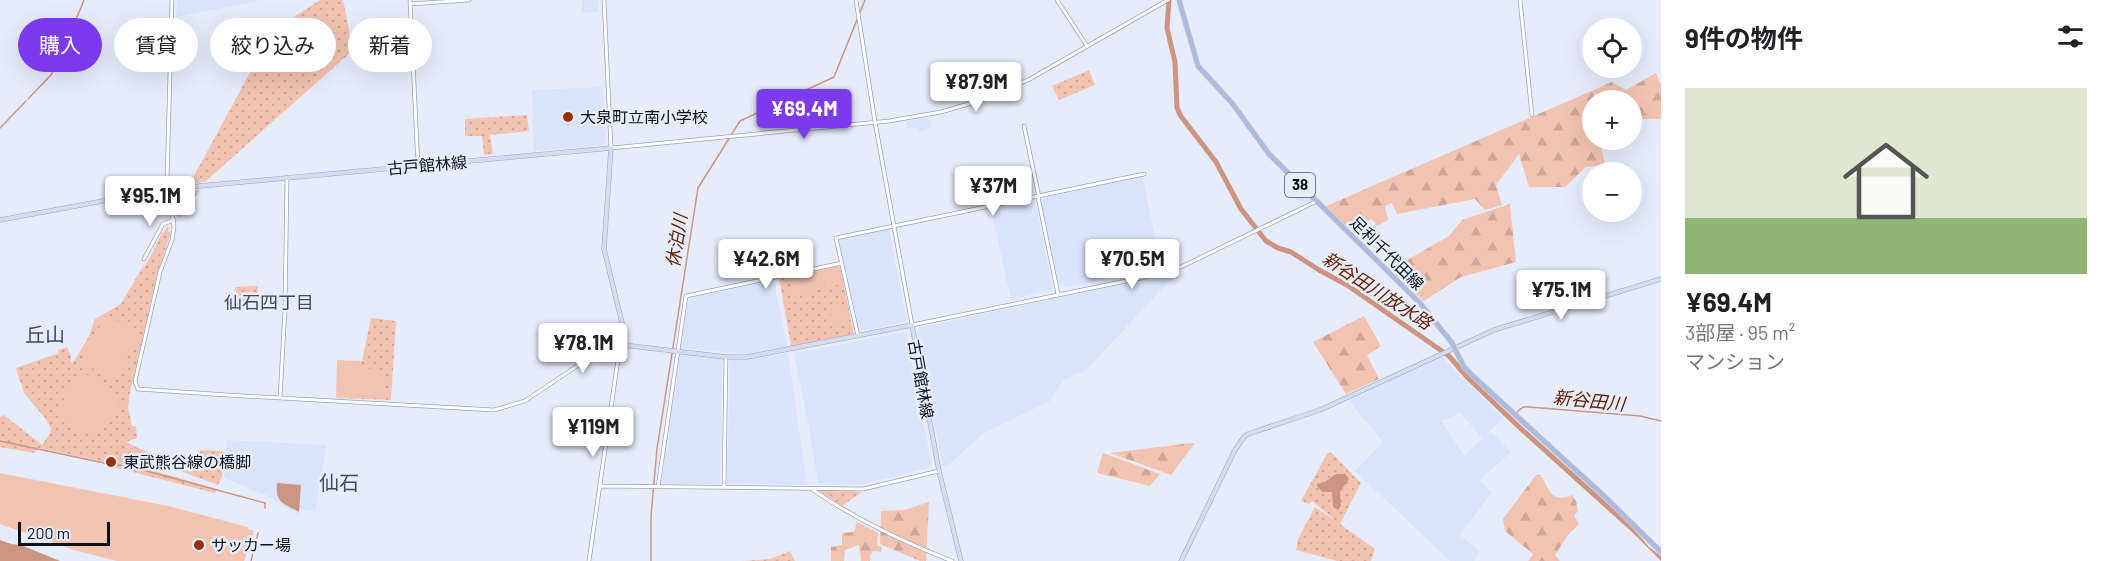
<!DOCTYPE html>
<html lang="ja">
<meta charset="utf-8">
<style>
:root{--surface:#fff;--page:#f6f6f6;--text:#202124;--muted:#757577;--line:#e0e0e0;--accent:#7c3aed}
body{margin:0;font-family:Barlow,"Noto Sans JP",sans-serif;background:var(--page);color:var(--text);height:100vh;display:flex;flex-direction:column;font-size:22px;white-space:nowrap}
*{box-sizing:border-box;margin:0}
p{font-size:20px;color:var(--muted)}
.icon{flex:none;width:33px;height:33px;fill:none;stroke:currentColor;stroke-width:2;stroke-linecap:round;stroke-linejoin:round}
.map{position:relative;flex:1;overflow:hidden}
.sheet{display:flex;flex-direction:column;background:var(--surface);width:450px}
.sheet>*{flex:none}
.banner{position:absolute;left:18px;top:18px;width:570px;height:54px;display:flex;gap:12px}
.tools{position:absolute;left:1582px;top:18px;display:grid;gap:12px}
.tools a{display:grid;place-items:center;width:60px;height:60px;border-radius:50%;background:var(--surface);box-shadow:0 6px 24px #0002;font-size:30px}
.scale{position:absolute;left:18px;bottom:15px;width:92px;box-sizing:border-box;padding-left:6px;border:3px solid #0e1119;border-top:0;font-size:16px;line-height:21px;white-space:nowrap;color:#0e1119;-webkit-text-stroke:4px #e7ecfb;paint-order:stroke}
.price{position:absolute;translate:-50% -51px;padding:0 14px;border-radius:6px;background:#fff;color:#222;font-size:20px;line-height:39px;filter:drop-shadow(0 2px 3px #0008)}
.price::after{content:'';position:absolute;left:50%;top:36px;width:18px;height:14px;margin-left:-9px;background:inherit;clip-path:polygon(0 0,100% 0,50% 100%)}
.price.on{background:var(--accent);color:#fff}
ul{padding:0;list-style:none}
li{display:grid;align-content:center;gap:12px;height:318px;padding:0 24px}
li+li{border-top:2px solid var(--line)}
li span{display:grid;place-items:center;height:186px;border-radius:0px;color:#555}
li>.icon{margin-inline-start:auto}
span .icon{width:108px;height:108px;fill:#fffc;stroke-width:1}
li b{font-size:26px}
h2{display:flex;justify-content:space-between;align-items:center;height:72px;padding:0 24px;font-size:26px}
.pill{padding:0 21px;border-radius:27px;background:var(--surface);box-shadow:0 6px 24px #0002;font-size:21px;line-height:54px}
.pill.on{background:var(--accent);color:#fff}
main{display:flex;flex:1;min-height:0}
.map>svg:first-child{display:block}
</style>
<main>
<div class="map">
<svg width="1661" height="561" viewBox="0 0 1661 561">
<defs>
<pattern id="grass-dots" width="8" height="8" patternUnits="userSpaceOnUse" patternTransform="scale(1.5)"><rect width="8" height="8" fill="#f3c3b2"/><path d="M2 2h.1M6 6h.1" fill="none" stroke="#cfa698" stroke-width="1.8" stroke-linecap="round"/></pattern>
<pattern id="forest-firs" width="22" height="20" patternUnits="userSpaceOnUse" patternTransform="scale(1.5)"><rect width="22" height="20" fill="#f3c3b2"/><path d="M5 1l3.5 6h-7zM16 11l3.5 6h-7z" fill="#cfa698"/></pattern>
</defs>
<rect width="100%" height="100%" fill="#e7ecfb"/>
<path fill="#dae3fc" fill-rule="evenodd" d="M177 0H262L176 17Z
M582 0H598L599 12 582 13Z
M603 87 606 142 603 145 534 151 532 90Z
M928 118 931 127 918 132 916 127 907 129 906 121Z
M1141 177 1143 179 1161 267 1065 288 1064 284 1059 285 1041 200 1043 198Z
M1302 188 1311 197 1310 201 1301 205 1293 196Z
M1029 201 1030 206 1036 205 1053 289 1011 300 991 209Z
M889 229 906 319 905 322 860 331 839 240Z
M1173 273 1175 275 1085 371 1063 380 1050 401 984 433 946 467H943L917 331 919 328Z
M774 280 787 348 749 354 681 348 689 298Z
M906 332 932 467 860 485 818 484 808 422 794 353Z
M788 353 807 485 727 483 730 360H747Z
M680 354 722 359 720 484 662 483Z
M1441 356 1503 418 1485 436 1491 432 1511 452 1480 480 1491 493 1460 535 1480 552 1474 561H1450L1355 471 1383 442 1349 401ZM1460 413 1483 439 1464 455 1441 421Z
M227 440 325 445 326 447 315 511 300 509 298 514 274 501 273 498 224 478Z"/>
<path fill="url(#grass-dots)" d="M320 0H343L352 45 351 52 205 182 190 183 259 56 288 21Z
M1089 70 1095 85 1059 100 1052 86Z
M527 115 529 131 490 135 493 154 484 155 482 136H465V119Z
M200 190 180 218 176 215 175 208H178L187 191Z
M167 226 170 227 168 231 171 233 157 274 130 393 128 407 132 426H136L137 438 126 442 140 449 197 468 198 450 223 451 222 477 218 485 153 461 151 470 217 489 215 493 109 466V463L39 448 34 453 0 447V417L4 415 42 445 50 433 51 428 45 418 24 393 16 368 59 353 58 350 67 347 71 356V362L75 360 89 336 95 319 121 304 146 261 141 272 152 254 162 232 164 233Z
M840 266 854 334 791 346 779 278Z
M258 286 257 305 236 304 235 287Z
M371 318 396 321 391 400 336 398 337 360 362 361Z
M1331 452 1361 483 1340 524 1375 549 1371 561H1337L1296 550 1298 539 1315 507 1336 521 1312 501 1309 504 1301 501 1327 454Z
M816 489 862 492 842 506Z
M790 551 795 561H742L770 559Z"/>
<path fill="url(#forest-firs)" d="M1656 73 1661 85V119H1632V100H1593V140H1600L1605 165 1586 167 1565 187H1529L1519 154 1496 185 1502 205 1485 210 1475 199 1397 214 1392 203 1385 206 1388 220 1377 226 1372 219 1351 229 1324 207 1612 82 1626 90Z
M1510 204 1516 262 1461 277 1424 301 1394 272 1395 267 1449 236 1462 220Z
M1364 316 1381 346 1367 355 1379 379 1346 394 1313 342Z
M1195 443 1171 475 1110 453 1183 444Z
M1103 453 1160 474 1150 486 1097 473Z
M1536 475H1540C1551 489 1549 504 1572 495L1576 501 1578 511 1574 516 1579 524 1568 535 1555 555 1560 561H1528L1533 554 1505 531 1503 519Z
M929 502 926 561H920L880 544 881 511 904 510Z
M857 522 878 533 877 545 882 547 881 552 873 551 870 556V561H861L859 545 845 550 844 561H831V547L842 545V533L854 532Z"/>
<path fill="#f3c3b2" d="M838 268 841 284 825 288 822 271Z
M819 272 822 289 792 295 789 278Z
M845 305 849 322 833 326 829 308Z
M109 316 140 333 132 352 129 351 124 362 125 363 116 378 113 379 80 362 105 317Z
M337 361 358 362V367L386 371 385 399 339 395 337 392Z
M79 374C93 373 108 388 119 397 117 420 102 440 76 432 71 429 65 424 62 419 57 407 72 383 79 374Z
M0 473 168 506 248 527V529L254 531 244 561H117L74 550 0 524Z"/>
<path fill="#cb9582" d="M1336 474H1345L1349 479 1340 492 1341 506 1338 510 1333 507 1332 492H1322L1317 486V484L1325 482Z
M277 483 301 485 299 512C283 503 275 503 277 483Z
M1627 521 1649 547 1661 556V561L1624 524Z
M0 540 11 544 21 545 60 561H0Z"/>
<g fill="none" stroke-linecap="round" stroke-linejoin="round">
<path stroke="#cb9582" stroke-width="1.5" d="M65 46 84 0
M59 59 62 52
M28 99 51 75 57 63
M5 123 26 101
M0 128 4 124
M1516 413 1523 407H1529L1640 416 1661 421
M0 441 104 463 132 467 265 503V508
M251 561 258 533
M651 561V516L657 449 698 188 740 121 834 77 865 0"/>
<path stroke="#cb9582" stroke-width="5" d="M1169 0 1167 28 1175 62 1177 107 1180 115 1216 162 1241 209 1266 241 1278 248 1291 252 1319 270 1347 285 1449 356 1468 378 1518 426 1630 527"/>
<g stroke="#9aa2b8" stroke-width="4.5">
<path id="tertiary" d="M172 0 167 180 174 227 172 240 160 272 138 368 135 382 138 389 227 395 494 410 525 401 592 356 623 345
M410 0 418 166
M604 0 611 148 889 121 941 112 982 100 1030 79 1168 0
M856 0 875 122 912 325 1165 273 1181 267 1317 201
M1057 0 1087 46
M1520 0 1532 115
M410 4 469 0
M1024 126 1039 197
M1038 197 1058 294
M144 259 163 224 174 220
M858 336 836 238 1144 174
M280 398 285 309 287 178
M600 486 863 489 939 471
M658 487 686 296 842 263
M724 488 726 357
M813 490C857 520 903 542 952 561
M589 561 619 352 623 345"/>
</g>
<g stroke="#9aa2b8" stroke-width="5">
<path id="secondary" d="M0 220 168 189 611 148 604 249 622 323 623 345 726 357H747L912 325 939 471 961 561
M1181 561 1235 450 1244 437 1248 434 1320 410 1494 330 1661 279"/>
</g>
<g stroke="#cfcfd1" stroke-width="6">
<path id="primary" d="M1179 0 1198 66 1232 103 1269 154 1420 303 1452 343 1464 367 1474 377 1603 495 1661 552"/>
</g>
<use href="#tertiary" stroke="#fff" stroke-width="3"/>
<use href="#secondary" stroke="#d6dcef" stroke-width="4"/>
<use href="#primary" stroke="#adb9df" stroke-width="4.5"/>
</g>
<g fill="#963100" stroke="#e7ecfb" stroke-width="2">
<circle cx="568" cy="117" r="6"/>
<circle cx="111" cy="462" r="6"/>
<circle cx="199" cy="545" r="6"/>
</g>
<g text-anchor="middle" stroke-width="5" stroke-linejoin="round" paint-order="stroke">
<rect fill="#e7ecfb" stroke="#4f535d" stroke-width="1.5" x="1285" y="173" width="30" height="24" rx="4.5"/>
<g font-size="15" font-weight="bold" fill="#0e1119">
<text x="1300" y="190">38</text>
</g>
<g font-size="16" fill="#0e1119" stroke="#e7ecfb" text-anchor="start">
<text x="580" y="123">大泉町立南小学校</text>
<text x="123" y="468">東武熊谷線の橋脚</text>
<text x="211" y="551">サッカー場</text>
</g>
<g font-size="16" fill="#0e1119" stroke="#e7ecfb">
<text transform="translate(427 165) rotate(-5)" y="6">古戸館林線</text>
<text transform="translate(1387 253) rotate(45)" y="6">足利千代田線</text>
<text transform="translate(921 379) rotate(80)" y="6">古戸館林線</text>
</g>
<g font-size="18" font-style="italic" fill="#632106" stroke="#e7ecfb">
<text transform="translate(677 241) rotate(-81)" y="6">休泊川</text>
<text transform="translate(1377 291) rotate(33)" y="6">新谷田川放水路</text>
<text transform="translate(1589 401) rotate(6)" y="6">新谷田川</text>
</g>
<g font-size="18" fill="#42495c" stroke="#e7ecfb">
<text x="269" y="309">仙石四丁目</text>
</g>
<g font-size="20" fill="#42495c" stroke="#e7ecfb">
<text x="45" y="342">丘山</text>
<text x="339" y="490">仙石</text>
</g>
</g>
</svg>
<div class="tools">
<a><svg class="icon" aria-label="locate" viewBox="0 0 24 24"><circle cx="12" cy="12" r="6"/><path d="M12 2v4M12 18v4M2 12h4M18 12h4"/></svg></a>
<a>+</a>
<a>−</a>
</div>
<div class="scale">200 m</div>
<b class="price" style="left:976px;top:113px">¥87.9M</b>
<b class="price on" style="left:804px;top:140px">¥69.4M</b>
<b class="price" style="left:993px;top:217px">¥37M</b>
<b class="price" style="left:150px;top:227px">¥95.1M</b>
<b class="price" style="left:766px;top:290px">¥42.6M</b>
<b class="price" style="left:1132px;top:290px">¥70.5M</b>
<b class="price" style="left:1561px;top:321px">¥75.1M</b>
<b class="price" style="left:583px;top:374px">¥78.1M</b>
<b class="price" style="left:593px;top:458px">¥119M</b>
<div class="banner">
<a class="pill on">購入</a>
<a class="pill">賃貸</a>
<a class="pill">絞り込み</a>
<a class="pill">新着</a>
</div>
</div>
<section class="sheet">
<h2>9件の物件<svg class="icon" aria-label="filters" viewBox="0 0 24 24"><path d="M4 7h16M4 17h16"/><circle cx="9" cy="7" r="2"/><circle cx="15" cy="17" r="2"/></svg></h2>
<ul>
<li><span style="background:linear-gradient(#dfe7d0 70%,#8fb573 0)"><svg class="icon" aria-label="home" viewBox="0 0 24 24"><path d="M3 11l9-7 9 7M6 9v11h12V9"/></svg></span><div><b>¥69.4M</b><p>3部屋 · 95 m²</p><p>マンション</p></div></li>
</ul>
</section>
</main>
